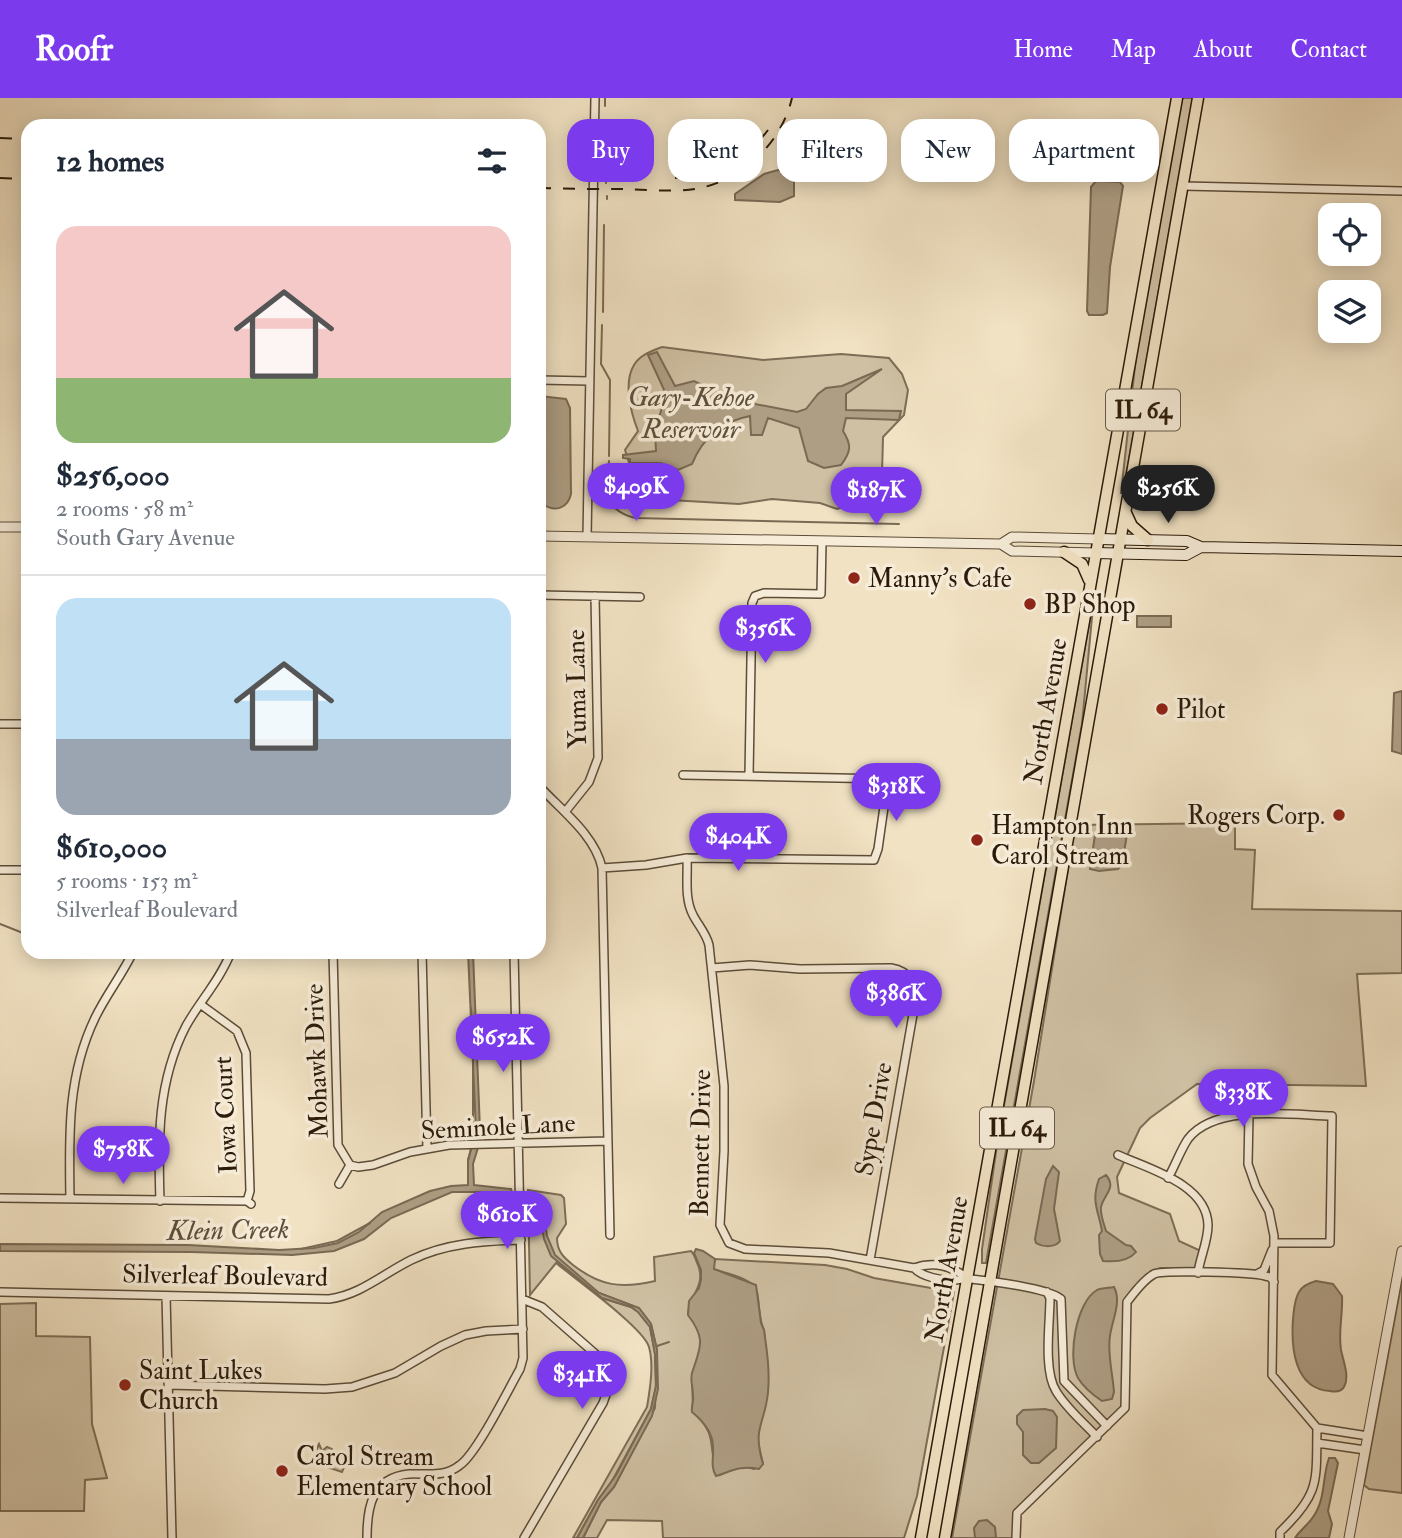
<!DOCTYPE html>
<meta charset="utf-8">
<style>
:root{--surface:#fff;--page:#f2f2f3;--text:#1f2937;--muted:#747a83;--line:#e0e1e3;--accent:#7c3aed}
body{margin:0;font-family:"IM FELL Double Pica",serif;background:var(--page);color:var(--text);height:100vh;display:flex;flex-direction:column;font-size:26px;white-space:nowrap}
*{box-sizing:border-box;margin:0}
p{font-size:23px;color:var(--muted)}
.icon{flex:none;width:38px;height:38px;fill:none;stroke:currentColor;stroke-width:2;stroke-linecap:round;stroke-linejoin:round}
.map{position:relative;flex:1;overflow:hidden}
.sheet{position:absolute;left:21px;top:21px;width:525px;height:840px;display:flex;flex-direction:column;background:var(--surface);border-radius:21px;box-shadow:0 4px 18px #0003}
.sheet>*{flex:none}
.hud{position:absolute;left:567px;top:21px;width:665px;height:63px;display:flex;gap:14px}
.buttons{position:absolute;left:1318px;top:105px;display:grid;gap:14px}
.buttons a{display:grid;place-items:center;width:63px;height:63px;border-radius:14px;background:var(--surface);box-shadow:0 4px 18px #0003;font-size:35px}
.price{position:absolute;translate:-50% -60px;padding:0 16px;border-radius:24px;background:var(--accent);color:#fff;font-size:23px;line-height:46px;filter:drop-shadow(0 2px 4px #0008)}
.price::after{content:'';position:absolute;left:50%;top:42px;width:21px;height:16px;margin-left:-10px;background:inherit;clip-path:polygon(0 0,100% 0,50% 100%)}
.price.selected{background:#222;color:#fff}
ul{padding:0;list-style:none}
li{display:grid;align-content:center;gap:14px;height:371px;padding:0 35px}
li+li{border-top:2px solid var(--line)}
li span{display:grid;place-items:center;height:217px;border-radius:21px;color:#555}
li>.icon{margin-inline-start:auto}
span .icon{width:126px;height:126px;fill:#fffc;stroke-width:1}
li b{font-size:30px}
h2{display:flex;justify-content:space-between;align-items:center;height:84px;padding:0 35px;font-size:30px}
.chip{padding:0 24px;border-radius:21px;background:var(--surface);box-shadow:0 4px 18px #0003;font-size:24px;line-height:63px}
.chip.selected{background:var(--accent);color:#fff}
header{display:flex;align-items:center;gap:42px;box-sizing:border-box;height:98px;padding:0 35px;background:var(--accent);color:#fff}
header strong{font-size:33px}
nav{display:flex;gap:38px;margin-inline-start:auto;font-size:24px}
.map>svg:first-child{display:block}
</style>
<header>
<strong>Roofr</strong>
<nav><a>Home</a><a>Map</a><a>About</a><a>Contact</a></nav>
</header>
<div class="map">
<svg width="1402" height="1440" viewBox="0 0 1402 1440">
<rect width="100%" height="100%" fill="#f1e2c3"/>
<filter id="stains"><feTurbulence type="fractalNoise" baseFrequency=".00286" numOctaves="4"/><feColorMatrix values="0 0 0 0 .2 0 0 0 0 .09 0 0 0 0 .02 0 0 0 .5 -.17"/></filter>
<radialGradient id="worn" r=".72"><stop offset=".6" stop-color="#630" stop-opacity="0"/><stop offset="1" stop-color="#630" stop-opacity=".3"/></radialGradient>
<path fill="#cfc0a3" stroke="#7d6d56" stroke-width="2" d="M1182 0H1193L1123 395H1121L1136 259Z
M662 249 763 262 841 256 889 260 902 276 908 292 904 317 883 339 882 377 868 407 854 405 837 411 820 405 772 401 739 406 670 402 645 392 632 374 625 352 638 333C631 315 623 285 634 267 640 257 652 253 662 249Z
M1094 498 1082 626 986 1165H982V1151L997 1047Z
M1235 725V751L1255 752 1252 811 1402 813V875L1357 876 1366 988 1197 986 1150 1020 1140 1030 1117 1079 1119 1095 1170 1116 1179 1143 1201 1153 1196 1171 1160 1170 1146 1179 1125 1202 1123 1214V1309L1014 1415V1440H952L1034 983 1075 727Z
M528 1092 561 1097 564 1100 566 1126 557 1140C557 1153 563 1159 573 1167 600 1188 621 1191 655 1183L654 1159 691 1153C696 1158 695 1161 698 1167 706 1188 690 1196 688 1216L699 1231 701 1242 699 1260 692 1276 693 1314C721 1339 705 1351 720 1377 728 1371 744 1367 754 1371L763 1366 757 1340 768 1293 764 1232C758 1220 760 1207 757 1194 754 1180 725 1175 713 1171L715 1161 825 1167 847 1171 874 1180 954 1194 917 1398 904 1440H663L662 1423 607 1422 597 1440H583L601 1404 614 1389 655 1310 657 1252 651 1226 639 1210 599 1195 559 1162 557 1164 602 1200 631 1209 638 1214 650 1229 655 1256 656 1288 651 1311 611 1385 598 1402 577 1440H573L647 1309C650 1291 654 1267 649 1249 644 1230 574 1180 556 1165L530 1197Z
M1402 1182V1395L1369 1391 1364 1387Z
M36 1205V1238L90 1239 92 1326 107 1380 85 1382 84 1413H0V1206Z
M319 1346 322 1353 327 1349 332 1351 344 1369 342 1374 315 1365 318 1359 314 1357Z"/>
<path fill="#ae9e84" stroke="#7a6953" stroke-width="2" d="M778 72 794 73V98L780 104 735 102V96L764 76Z
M1096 83 1120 84 1123 88 1110 169 1107 215 1103 217H1089L1087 213 1091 89Z
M657 254 675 288 694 283 734 302 797 314 806 311 818 296 826 290 842 288 882 271 846 296V312L901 313 899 322 846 320 843 333C852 347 851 354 841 367L824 370 808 363 799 330 768 320 762 337H751L750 318C723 323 703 339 692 366L678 372 661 365H630V361L623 360V357L656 353 655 333 666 296 648 257Z
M539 298 566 301 570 310 571 396C568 410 555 415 543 406V384L539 379Z
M768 508 792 509 791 545 788 548 765 547 766 510Z
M1137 518H1171V529H1137Z
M1402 593V656L1392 653 1394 595Z
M1103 733H1121L1127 736 1122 766 1118 771 1099 773 1090 771 1095 737Z
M468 854H473L480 1032V1043L473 1066 474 1087 511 1091 512 1094 533 1100 544 1118 547 1138 555 1157 599 1195 639 1210 651 1226 657 1252 658 1291 652 1318 614 1389 601 1404 583 1440H577L598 1402 616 1377 651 1311 656 1288 655 1256 650 1229 638 1214 631 1209 602 1200 551 1158 544 1141 539 1113 530 1106 495 1094H452L391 1120 364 1141 334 1153 292 1157 191 1154 0 1153V1146L188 1147 279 1152 314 1150 338 1145 359 1134 382 1114 430 1093 451 1088 468 1087V1062L476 1033Z
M1053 1068 1059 1074 1054 1111 1060 1143C1055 1150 1043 1149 1036 1145L1035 1141 1046 1081Z
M1106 1077C1117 1090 1104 1096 1101 1109 1100 1117 1104 1126 1106 1133L1126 1147 1131 1148 1136 1154C1128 1164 1114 1164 1103 1163L1100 1156 1099 1137 1102 1133C1098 1111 1091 1104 1099 1081Z
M696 1151 703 1153 715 1161 714 1171 756 1187 761 1225 764 1232C767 1253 770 1274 768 1294 765 1327 752 1328 763 1366L759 1371C740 1367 732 1373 716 1378 710 1368 714 1359 713 1349 713 1335 703 1323 692 1314 691 1308 694 1304 693 1297 693 1289 690 1283 692 1275 701 1248 706 1241 688 1217L689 1203 699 1190 701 1182V1172L694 1155Z
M1316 1183 1333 1186 1342 1198C1343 1216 1338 1234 1341 1252 1343 1262 1350 1279 1344 1289 1341 1294 1335 1294 1330 1293 1294 1291 1291 1249 1293 1221 1294 1213 1294 1202 1299 1194 1302 1188 1309 1185 1316 1183Z
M1114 1189C1122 1204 1112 1222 1110 1238 1107 1255 1113 1277 1114 1294L1112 1301 1102 1303C1093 1297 1084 1290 1078 1280 1067 1260 1076 1204 1097 1192 1102 1190 1109 1190 1114 1189Z
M1045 1311 1053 1313 1057 1319 1056 1350 1039 1365H1031L1023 1357V1334L1017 1326V1318L1023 1312Z
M1329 1360H1335L1338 1365 1328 1413 1332 1426 1329 1440H1295C1300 1432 1308 1427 1313 1419 1326 1401 1322 1379 1329 1360Z
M987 1422 995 1429 996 1440H975L974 1430 979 1423Z"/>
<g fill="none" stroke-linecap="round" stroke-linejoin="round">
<path stroke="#7a6953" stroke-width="2" d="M605 8V0
M605 23V67
M606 79V85
M607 101V98
M603 214 604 127
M602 227 601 266 610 282 609 358
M609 363C609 370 607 373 606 379 601 401 615 415 635 420L899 426
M0 826 28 837
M471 910 472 926
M473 1042V948
M468 1063 471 1051
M301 1151 337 1143 370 1125
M657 1248 669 1244"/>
<g stroke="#5c4c38" stroke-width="10">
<path id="minor" d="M1183 88 1402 93
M539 282 589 283
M587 439 595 0
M539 497 640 499
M0 626H28
M27 626 28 599
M749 678 752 505 755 498 764 495 821 496 822 443
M539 688C561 712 595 737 602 770L610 1137
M565 714 589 684 598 660 595 498
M687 760C688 778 684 800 693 817 698 827 706 835 709 847L724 988V1053L720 1127 729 1145 745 1151 829 1155 914 1170C935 1163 950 1168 968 1180
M602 770 646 767 687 760 874 762 878 751 888 681 683 677
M0 772H28
M333 854 338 1047 350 1067
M422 854 427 1050
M712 870 750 867 800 871 891 870C910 873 917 887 915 905L870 1162
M200 906 237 933 246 955 250 1093 247 1103
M1249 1017 1248 1066 1256 1089 1269 1113 1274 1138 1272 1277 1317 1330C1316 1383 1321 1395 1280 1434V1440
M1118 1057C1149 1071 1207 1086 1208 1127 1208 1144 1200 1159 1198 1175
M350 1067 358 1069 373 1067 410 1054 449 1047 608 1043
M1168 1080C1175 1068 1180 1053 1188 1041 1215 1005 1292 1017 1332 1018L1330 1145H1275
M339 1086 350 1067
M0 1100 247 1103 251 1106
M70 1101C69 1038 67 978 95 920 106 897 122 877 133 854
M160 1103C158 1042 157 984 186 928 200 903 220 882 231 854
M914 1170C922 1179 942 1183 955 1182 960 1182 965 1180 971 1181 990 1183 1048 1190 1061 1201L1064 1283 1107 1328
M1257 1176 1264 1172 1272 1152
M0 1194 329 1201C360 1197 383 1176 411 1162 446 1145 483 1143 521 1142
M1047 1194 1050 1200C1050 1225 1043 1272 1056 1293 1066 1310 1083 1324 1097 1339
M166 1198 172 1440
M522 1201 542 1209 600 1260 607 1281V1294L603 1305 524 1440
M169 1287 325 1291 352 1289 395 1275 441 1248 465 1237 486 1233 523 1231
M1317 1330 1368 1338
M1317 1345 1365 1352
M367 1440C367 1410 371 1380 409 1376 427 1375 444 1380 460 1367 477 1355 508 1292 520 1271L523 1260 514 854
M1016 1440 1017 1415 1125 1310 1127 1204C1134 1195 1143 1182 1154 1176 1162 1172 1253 1174 1265 1178 1271 1179 1270 1179 1274 1184"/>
</g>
<g stroke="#5c4c38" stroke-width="11">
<path id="tertiary" d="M0 429H28
M539 438 1001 446 1012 453 1095 455
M1001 446 1012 439 1098 441
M1349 1440 1402 1153"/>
</g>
<g stroke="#2b1a09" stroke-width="12">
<path id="secondary" d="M1098 441 1187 443 1201 449 1402 453
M1095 455 1186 457 1201 449"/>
</g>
<g stroke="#2b1a09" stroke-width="13">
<path id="primary" d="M1126 415 1132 428 1148 442
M1064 454 1082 466 1089 482
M921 1440 1177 0
M945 1440 1198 0"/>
</g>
<use href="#minor" stroke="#f6ecd8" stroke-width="7"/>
<use href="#tertiary" stroke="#f6ecd8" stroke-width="9"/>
<use href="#secondary" stroke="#f6ecd8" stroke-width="10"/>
<use href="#primary" stroke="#f1e2c3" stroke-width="10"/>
<path stroke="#2b1a09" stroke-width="2" stroke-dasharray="12 12" stroke-linecap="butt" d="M0 40 28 41
M0 80 28 81
M675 80C712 73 745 63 768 32
M539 90C568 91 597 91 625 91 648 92 673 94 695 91 742 83 781 46 792 0"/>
</g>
<g fill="#8f2418" stroke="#f6ecd8" stroke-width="2.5">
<circle cx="854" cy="480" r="7"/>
<circle cx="1030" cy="506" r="7"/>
<circle cx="1162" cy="611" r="7"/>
<circle cx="1339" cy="717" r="7"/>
<circle cx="977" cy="742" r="7"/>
<circle cx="125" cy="1287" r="7"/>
<circle cx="282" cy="1373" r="7"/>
</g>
<g text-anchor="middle" stroke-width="7" stroke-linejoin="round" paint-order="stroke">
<g fill="#f6ecd8" stroke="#685947" stroke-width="2">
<rect x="1106" y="291.5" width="74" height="41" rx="5"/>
<rect x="980" y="1009.5" width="74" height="41" rx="5"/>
</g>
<g font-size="24" font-weight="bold" fill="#2b1a09">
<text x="1143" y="320">IL 64</text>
<text x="1017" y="1038">IL 64</text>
</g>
<g font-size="26" fill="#2b1a09" stroke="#f6ecd8" text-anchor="start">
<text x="868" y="489">Manny's Cafe</text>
<text x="1044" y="515">BP Shop</text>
<text x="1176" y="620">Pilot</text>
<text x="1325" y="726" text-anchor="end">Rogers Corp.</text>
<text x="991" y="736">Hampton Inn<tspan x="991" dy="30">Carol Stream</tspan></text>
<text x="139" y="1281">Saint Lukes<tspan x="139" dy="30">Church</tspan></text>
<text x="296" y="1367">Carol Stream<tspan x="296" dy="30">Elementary School</tspan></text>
</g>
<g font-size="26" fill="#2b1a09" stroke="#f6ecd8">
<text transform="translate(576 591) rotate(-91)" y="9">Yuma Lane</text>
<text transform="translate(1045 613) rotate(-80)" y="9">North Avenue</text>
<text transform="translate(316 963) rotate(-92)" y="9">Mohawk Drive</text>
<text transform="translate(225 1017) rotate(-93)" y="9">Iowa Court</text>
<text transform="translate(873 1021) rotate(-80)" y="9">Sype Drive</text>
<text transform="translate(498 1028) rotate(-3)" y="9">Seminole Lane</text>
<text transform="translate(700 1045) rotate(-89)" y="9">Bennett Drive</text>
<text transform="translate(946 1171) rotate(-80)" y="9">North Avenue</text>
<text transform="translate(225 1177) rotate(1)" y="9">Silverleaf Boulevard</text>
</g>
<g font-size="28" font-style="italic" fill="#5f4f3a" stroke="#f6ecd8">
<text x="691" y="308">Gary-Kehoe<tspan x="691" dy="32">Reservoir</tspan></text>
<text transform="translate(228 1131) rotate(-1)" y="10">Klein Creek</text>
</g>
</g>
<rect width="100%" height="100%" filter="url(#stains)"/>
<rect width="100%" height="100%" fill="url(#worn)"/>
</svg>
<div class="buttons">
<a><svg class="icon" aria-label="locate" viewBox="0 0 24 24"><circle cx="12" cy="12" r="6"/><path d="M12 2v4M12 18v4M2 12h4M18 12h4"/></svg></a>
<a><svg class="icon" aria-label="layers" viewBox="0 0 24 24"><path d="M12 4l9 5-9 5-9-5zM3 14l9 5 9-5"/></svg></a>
</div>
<b class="price" style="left:636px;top:425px">$409K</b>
<b class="price selected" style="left:1168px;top:427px">$256K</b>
<b class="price" style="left:876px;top:429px">$187K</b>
<b class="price" style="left:765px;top:567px">$356K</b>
<b class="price" style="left:896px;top:725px">$318K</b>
<b class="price" style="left:738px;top:775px">$404K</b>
<b class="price" style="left:896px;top:932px">$386K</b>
<b class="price" style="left:503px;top:976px">$652K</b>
<b class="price" style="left:1243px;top:1031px">$338K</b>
<b class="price" style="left:123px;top:1088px">$758K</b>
<b class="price" style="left:507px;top:1153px">$610K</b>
<b class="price" style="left:582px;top:1313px">$341K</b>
<div class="hud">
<a class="chip selected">Buy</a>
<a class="chip">Rent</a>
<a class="chip">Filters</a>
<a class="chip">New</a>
<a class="chip">Apartment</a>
</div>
<section class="sheet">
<h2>12 homes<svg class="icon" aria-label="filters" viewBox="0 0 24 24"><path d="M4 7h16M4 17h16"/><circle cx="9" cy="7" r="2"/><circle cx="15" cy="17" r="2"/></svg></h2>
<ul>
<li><span style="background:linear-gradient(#f6c9c9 70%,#8fb573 0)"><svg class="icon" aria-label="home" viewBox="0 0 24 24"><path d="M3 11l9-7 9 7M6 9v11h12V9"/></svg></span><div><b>$256,000</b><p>2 rooms · 58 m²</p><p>South Gary Avenue</p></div></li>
<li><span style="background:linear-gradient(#bfe0f5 65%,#9aa5b1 0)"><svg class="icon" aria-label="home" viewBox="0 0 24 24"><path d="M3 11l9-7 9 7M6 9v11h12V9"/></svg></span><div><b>$610,000</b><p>5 rooms · 153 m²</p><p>Silverleaf Boulevard</p></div></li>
</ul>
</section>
</div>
